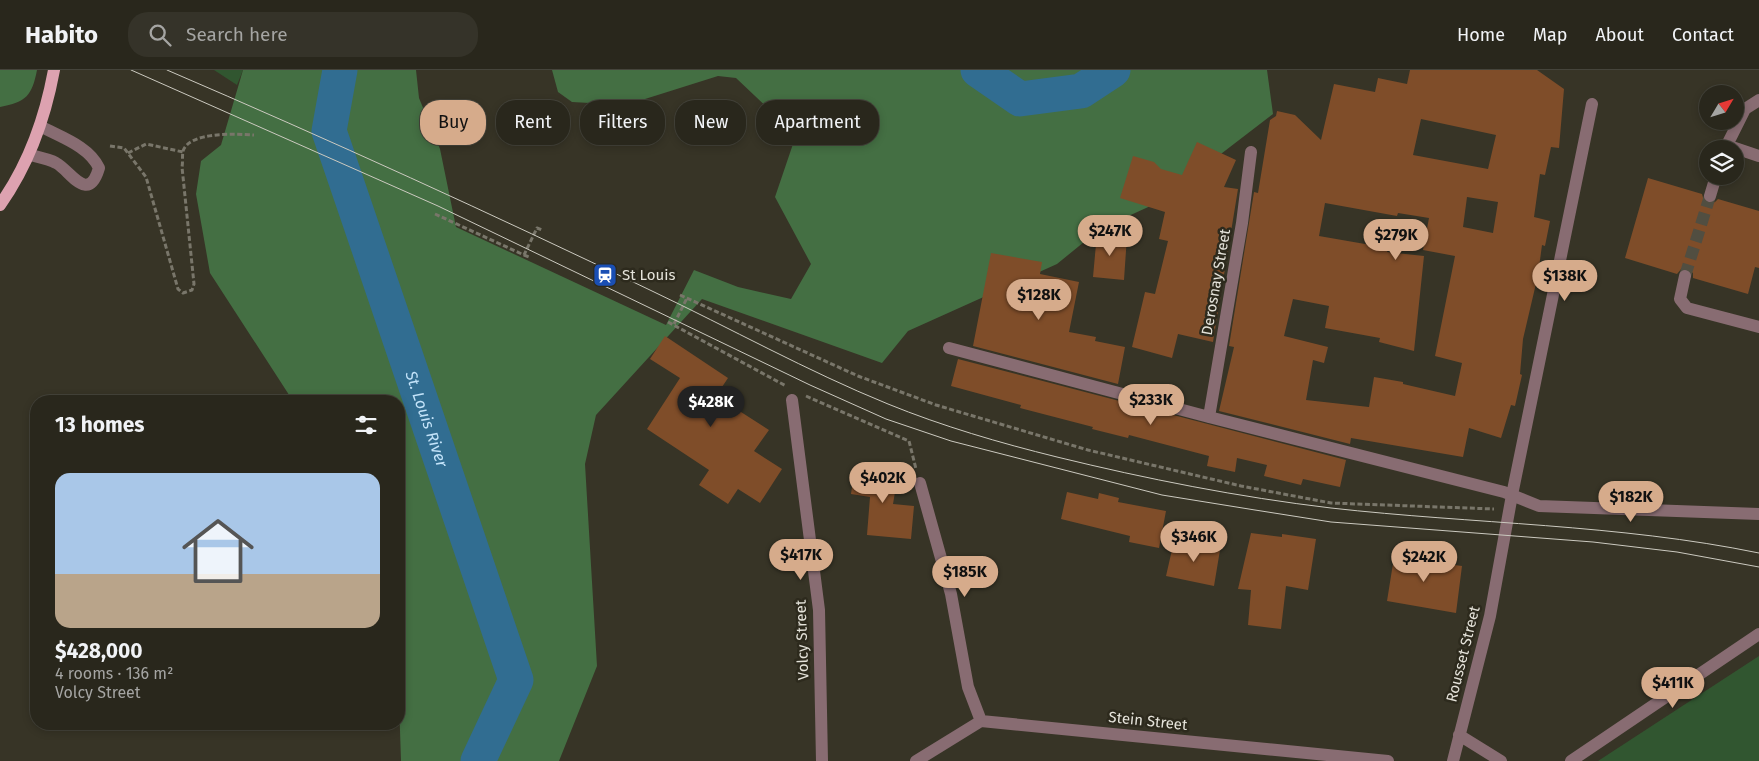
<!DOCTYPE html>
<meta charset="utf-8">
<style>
:root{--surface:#29271c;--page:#353329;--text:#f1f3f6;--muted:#a5a5a3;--line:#45443b;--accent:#d6ab8b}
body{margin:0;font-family:"Fira Sans",sans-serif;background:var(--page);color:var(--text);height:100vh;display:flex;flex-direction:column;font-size:19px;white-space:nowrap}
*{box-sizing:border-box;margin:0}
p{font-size:16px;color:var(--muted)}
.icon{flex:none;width:28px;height:28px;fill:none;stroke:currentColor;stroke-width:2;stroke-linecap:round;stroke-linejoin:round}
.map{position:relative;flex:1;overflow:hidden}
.side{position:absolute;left:30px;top:325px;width:375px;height:335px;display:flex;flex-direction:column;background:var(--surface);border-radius:20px;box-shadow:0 2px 8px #0003,0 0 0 1px var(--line)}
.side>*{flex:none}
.top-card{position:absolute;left:420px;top:30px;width:475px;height:45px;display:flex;gap:10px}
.needle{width:32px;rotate:52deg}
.buttons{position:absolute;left:1699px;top:15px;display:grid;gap:10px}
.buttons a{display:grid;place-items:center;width:45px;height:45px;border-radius:50%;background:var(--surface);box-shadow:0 2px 8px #0003,0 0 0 1px var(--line);font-size:25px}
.price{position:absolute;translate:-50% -42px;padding:0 11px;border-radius:18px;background:var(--accent);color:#111;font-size:16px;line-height:32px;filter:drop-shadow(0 1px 2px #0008)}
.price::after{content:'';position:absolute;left:50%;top:30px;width:15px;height:11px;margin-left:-8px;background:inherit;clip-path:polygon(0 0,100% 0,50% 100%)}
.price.on{background:#222;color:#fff}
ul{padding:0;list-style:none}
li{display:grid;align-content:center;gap:10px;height:265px;padding:0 25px}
li span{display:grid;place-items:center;height:155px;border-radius:15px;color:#555}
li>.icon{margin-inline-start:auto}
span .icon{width:90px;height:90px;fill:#fffc;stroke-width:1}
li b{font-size:21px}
h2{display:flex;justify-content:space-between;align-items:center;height:60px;padding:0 25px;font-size:21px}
.chip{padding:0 18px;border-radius:20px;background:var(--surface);box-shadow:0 2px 8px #0003,0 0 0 1px var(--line);font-size:18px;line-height:45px}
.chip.on{background:var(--accent);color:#111}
header{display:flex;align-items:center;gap:30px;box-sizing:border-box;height:70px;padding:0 25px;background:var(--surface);border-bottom:1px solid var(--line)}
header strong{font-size:24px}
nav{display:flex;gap:28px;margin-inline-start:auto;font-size:18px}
.search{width:350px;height:45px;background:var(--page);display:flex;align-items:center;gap:12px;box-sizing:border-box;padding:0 18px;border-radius:20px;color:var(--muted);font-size:19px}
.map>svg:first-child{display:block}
</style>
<header>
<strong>Habito</strong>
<div class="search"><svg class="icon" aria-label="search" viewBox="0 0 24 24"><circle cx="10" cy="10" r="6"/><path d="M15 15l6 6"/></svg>Search here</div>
<nav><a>Home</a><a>Map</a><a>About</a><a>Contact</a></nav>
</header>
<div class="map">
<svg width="1759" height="691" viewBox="0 0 1759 691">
<rect width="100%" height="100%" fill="#373426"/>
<path fill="#315630" d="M214 0H243L237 15Z
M1759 586V691H1598Z"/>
<path fill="#446f43" d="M0 0H37C32 26 26 32 0 37Z
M243 0H416L419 28 440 79 456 157 666 255 694 200 738 217 791 229 811 194 775 127 793 74 775 45 736 8 718 6 626 35 572 32 558 22 552 0H1267L1273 44 1157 133 1100 159 1057 194 908 261 882 293 702 229 596 345 585 394 597 596 559 691H401L399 630V331H293L210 203 196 124 201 91 221 75Z"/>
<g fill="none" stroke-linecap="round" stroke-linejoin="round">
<g stroke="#316d91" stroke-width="35">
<path id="s1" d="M340 0 329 61 516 610 478 691"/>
<path d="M978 0 1020 29 1081 21 1113 0"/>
</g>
</g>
<path fill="#7f4d29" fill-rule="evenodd" d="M1410 0H1537L1564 19 1559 78 1551 77 1545 105 1540 104 1534 147 1550 151 1545 176 1542 175 1538 205 1523 269 1520 304 1522 305 1515 336 1511 335 1501 368 1469 358 1463 387 1351 368 1350 374 1219 341 1234 277 1229 276 1254 122 1258 123 1270 50 1276 46 1277 41 1295 45 1321 70 1334 14 1375 22 1378 8 1407 14ZM1421 49 1496 65 1488 99 1413 85ZM1467 127 1498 132 1493 163 1463 157ZM1325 133 1397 146 1398 143 1429 148 1423 180 1455 186 1435 286 1462 293 1455 326 1403 314V312L1374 307 1369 337 1306 330 1313 290 1324 293 1328 277 1284 266 1293 229 1329 236 1325 258 1380 268 1379 272 1414 281 1424 186 1387 182 1388 178 1319 166Z
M1197 72 1236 90 1224 117 1238 119 1213 272 1178 264 1172 288 1132 277 1145 222 1155 224 1168 171 1159 169 1165 142 1120 128 1133 86 1154 92 1161 99 1182 105Z
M1648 108 1702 124 1704 131 1708 134 1715 132 1718 129 1759 141V198L1755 197 1748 224 1693 208V203L1687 198H1682L1677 204 1625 188Z
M1097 163 1127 166 1124 210 1093 207Z
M991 183 1042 192 1040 204 1079 212 1069 262 1096 267 1095 271 1125 277 1118 314 973 276Z
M665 266 728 308 716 326 769 360 754 381 782 399 760 433 738 419 728 434 699 415 709 400 647 359 680 308 650 289Z
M958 289 1346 390 1340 417 1303 409 1301 415 1264 406 1267 395 1237 388 1235 402 1207 396 1209 386 1129 365 1128 368 1092 359 1093 357 1020 338 1021 335 951 316Z
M855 396 898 404 893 434 914 436 911 469 867 465 870 427 851 424Z
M1067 422 1098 429 1099 423 1119 428 1118 432 1166 441 1159 478 1129 472 1130 466 1061 449Z
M1251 463 1282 467V464L1316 469 1308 520 1286 516 1281 559 1248 555 1251 520 1238 519Z
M1174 471 1220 480 1214 516 1166 506Z
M1395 481 1433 487 1432 492 1462 496 1456 543 1387 531Z"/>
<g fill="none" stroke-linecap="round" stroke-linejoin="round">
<path stroke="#514e41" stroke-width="12" stroke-dasharray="12 6" stroke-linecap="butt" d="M1685 206 1710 126"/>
<path stroke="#79766a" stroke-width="3" stroke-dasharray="5 2.5" stroke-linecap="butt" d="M110 76 124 78 146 107 178 219 183 223 192 220 194 214 182 97C183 92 182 86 183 81 190 61 237 64 254 65
M128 83 146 74 183 82
M435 144 524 185 537 158 542 160
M524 185 529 187
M680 225 858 306 936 335 1088 380 1241 416 1331 433 1494 439
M668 252 786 316
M674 254 687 228
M806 326 909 371 916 399"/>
<path stroke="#886c72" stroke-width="12" d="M1726 75 1759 86
M1725 79 1745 39 1759 30
M30 85C38 87 49 89 56 93 70 100 88 135 99 98 89 76 60 67 40 56
M1710 126 1716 106
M1685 206 1680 229 1687 238 1759 257
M949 278 1209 347 1504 422 1539 436 1759 444
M792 330 819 540 822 691
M1209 347 1242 153 1251 82
M920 413 951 524 968 617 981 651
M1459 665 1501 691
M916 691 981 651 1388 691
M1453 691 1490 546 1512 425 1592 34
M1571 691 1759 564"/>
<path stroke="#dda2b0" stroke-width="12" d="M0 135C29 94 45 49 54 0"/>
<path stroke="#cccac0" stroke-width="1" d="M131 0 438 136 810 315 886 349 951 371 1162 425 1255 440 1331 452 1593 472 1677 482 1759 497
M167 0C330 70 492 144 652 221 730 258 807 301 888 334 942 356 1000 373 1057 387 1147 409 1238 427 1331 438 1473 454 1618 454 1759 483"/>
</g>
<defs>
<g id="station-square" transform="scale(1.25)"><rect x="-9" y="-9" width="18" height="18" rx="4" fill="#1a4fb4" stroke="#2d2a1d"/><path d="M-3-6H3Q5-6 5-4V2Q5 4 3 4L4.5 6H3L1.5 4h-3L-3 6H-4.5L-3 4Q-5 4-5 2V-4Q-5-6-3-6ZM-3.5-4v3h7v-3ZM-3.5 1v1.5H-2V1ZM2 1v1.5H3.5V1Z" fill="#fff"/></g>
</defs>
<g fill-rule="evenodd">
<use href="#station-square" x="605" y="205"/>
</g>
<g text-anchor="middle" stroke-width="5" stroke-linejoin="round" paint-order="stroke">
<g font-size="15" fill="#e5e3da" stroke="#2d2a1d" text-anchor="start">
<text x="622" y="210">St Louis</text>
</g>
<g font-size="15" fill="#e5e3da" stroke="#2d2a1d">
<text transform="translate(1216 212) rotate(-80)" y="5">Derosnay Street</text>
<text transform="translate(802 570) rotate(-92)" y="5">Volcy Street</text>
<text transform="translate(1463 584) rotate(-76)" y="5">Rousset Street</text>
<text transform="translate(1148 651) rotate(6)" y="5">Stein Street</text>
</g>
<g font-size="16" font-style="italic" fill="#c3e3f9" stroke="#2d2a1d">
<text dy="6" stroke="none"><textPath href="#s1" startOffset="366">St. Louis River</textPath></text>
</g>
</g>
</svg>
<div class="buttons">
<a><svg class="needle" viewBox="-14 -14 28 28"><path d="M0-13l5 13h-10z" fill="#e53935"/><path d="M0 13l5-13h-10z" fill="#a5a5a3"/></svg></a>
<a><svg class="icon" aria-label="layers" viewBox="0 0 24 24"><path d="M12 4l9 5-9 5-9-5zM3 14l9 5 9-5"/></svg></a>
</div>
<b class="price" style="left:1110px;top:187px">$247K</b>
<b class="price" style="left:1396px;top:191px">$279K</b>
<b class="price" style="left:1565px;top:232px">$138K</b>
<b class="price" style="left:1039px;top:251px">$128K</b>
<b class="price" style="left:1151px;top:356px">$233K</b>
<b class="price on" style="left:711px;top:358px">$428K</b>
<b class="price" style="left:883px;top:434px">$402K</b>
<b class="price" style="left:1631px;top:453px">$182K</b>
<b class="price" style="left:1194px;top:493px">$346K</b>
<b class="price" style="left:801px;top:511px">$417K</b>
<b class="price" style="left:1424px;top:513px">$242K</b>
<b class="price" style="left:965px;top:528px">$185K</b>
<b class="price" style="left:1673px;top:639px">$411K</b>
<div class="top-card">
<a class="chip on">Buy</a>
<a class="chip">Rent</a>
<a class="chip">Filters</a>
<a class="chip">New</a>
<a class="chip">Apartment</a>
</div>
<section class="side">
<h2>13 homes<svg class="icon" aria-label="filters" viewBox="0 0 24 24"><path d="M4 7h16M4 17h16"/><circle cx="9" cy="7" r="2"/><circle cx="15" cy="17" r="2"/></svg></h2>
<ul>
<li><span style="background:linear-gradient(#a9c7e8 65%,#b9a48a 0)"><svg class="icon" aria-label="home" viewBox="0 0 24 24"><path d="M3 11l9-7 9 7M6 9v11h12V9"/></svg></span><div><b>$428,000</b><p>4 rooms · 136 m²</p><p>Volcy Street</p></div></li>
</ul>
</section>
</div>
